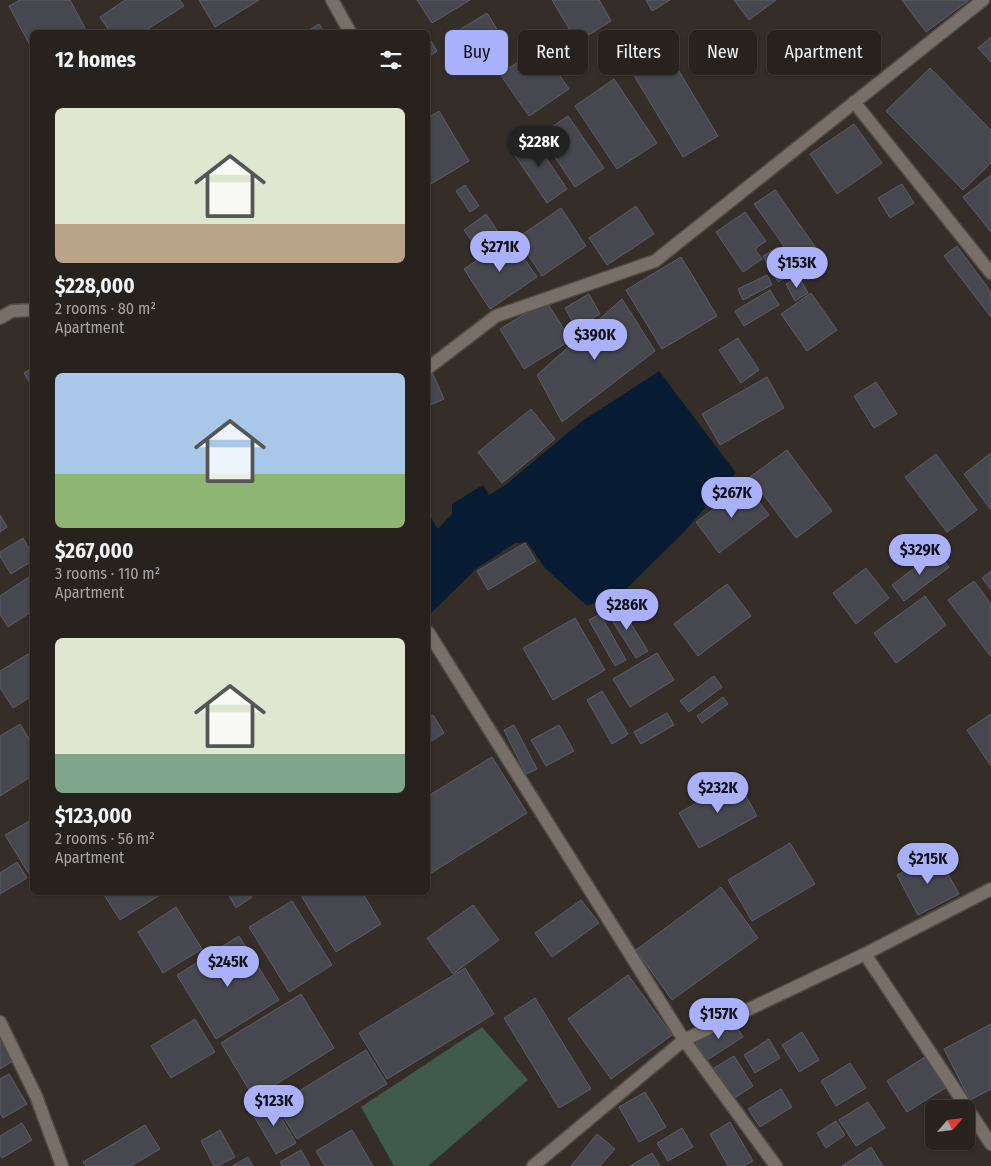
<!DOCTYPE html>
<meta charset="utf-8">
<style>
:root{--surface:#28221e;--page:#342f2b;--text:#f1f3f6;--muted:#a5a4a4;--line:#443f3c;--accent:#a9b0fc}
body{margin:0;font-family:"Fira Sans Condensed",sans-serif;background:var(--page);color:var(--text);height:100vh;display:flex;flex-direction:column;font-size:19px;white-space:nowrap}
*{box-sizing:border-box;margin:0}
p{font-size:16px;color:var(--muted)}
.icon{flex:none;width:28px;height:28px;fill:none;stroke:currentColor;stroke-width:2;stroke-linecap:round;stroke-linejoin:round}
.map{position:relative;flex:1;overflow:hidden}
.drawer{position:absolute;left:30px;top:30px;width:400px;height:865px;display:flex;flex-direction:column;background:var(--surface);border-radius:8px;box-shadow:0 1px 4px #0004,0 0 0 1px var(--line)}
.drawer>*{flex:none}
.guide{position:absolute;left:445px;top:30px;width:470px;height:45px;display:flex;gap:10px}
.needle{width:32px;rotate:62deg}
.fabs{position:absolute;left:925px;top:1100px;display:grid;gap:10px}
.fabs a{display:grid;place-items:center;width:50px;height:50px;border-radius:8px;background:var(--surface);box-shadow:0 1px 4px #0004,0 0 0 1px var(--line);font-size:25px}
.price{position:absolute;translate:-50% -42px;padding:0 11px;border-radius:18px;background:var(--accent);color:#111;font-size:16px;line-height:32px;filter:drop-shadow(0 1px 2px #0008)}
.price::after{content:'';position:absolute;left:50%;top:30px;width:15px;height:11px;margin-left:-8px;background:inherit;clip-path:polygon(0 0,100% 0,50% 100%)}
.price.current{background:#222;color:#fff}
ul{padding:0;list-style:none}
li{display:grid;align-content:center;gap:10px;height:265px;padding:0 25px}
li span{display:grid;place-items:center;height:155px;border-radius:8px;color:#555}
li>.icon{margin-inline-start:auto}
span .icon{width:90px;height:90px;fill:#fffc;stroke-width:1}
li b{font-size:21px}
h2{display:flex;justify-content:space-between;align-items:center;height:60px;padding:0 25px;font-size:21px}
.tag{padding:0 18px;border-radius:8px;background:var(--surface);box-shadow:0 1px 4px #0004,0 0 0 1px var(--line);font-size:18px;line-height:45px}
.tag.current{background:var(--accent);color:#111}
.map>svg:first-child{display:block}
</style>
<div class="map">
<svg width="991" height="1166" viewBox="0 0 991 1166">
<rect width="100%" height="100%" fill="#352e28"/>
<path fill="#405a4b" d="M482 1027 528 1080 428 1166H394L361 1107Z"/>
<path fill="#071b32" d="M659 371 736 473 683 533 623 592 587 606 545 568 527 542 515 543 476 569 429 615 428 518H431L438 529 452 514V504L483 485 489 495 504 486 581 422Z"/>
<path fill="#474750" stroke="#5e5e67" d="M20 0H70L87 32H32V49L9 6Z
M125 0H180L184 6 143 32H110L100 17Z
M199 0H259L215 27Z
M417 0H470L432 23Z
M552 0H599L611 21 577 42Z
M646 0H670L652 11Z
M734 0H776L749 20Z
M902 0H969L926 32Z
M487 13 505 42 474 61 456 32Z
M319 24 324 32H306Z
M656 33 718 136 683 157 621 54Z
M428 36 437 51 428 57Z
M991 37V62L978 48Z
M540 47 569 89 529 116 500 74Z
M930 68 991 130V163L963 190 886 111Z
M614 79 657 143 617 169 575 106Z
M439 111 469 161 429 185 428 183V118Z
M568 116 604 168 575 187 540 135Z
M854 124 882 163 837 194 810 154Z
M530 134 567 189 547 203 510 148Z
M991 175V232L963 197Z
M902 184 914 203 890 218 878 198Z
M465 185 479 206 470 212 456 191Z
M775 190 828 265 808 280 754 204Z
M636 206 654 234 607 265 589 238Z
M561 208 586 246 542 276 517 238Z
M745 212 766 241 755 249 762 259 743 272 716 232Z
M486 214 500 235 478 250 464 230Z
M510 238 537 277 490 309 464 269Z
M957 246 991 292V317L944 256Z
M778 247 793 273 778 282 763 256Z
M681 257 717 316 662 349 626 290Z
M767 275 772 285 743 300 738 289Z
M799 277 808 293 795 301 786 284Z
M770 290 779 305 744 326 735 311Z
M811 293 837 330 807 351 781 314Z
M589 294 600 314 576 328 565 308Z
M622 299 655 351 562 422 537 375Z
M546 301 571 340 524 369 500 329Z
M738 338 759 370 741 383 719 350Z
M32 368V387L24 373Z
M433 374 444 399 428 406V377Z
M767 377 784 408 720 445 702 414Z
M876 382 897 414 874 428 854 396Z
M531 409 555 439 502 483 478 452Z
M787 450 832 511 796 538 750 477Z
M991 453V510L964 474Z
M936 454 977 510 947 532 905 477Z
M746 485 769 515 719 553 696 522Z
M0 515 7 527 0 532Z
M23 538 32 554V561L11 574 0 556V552Z
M525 543 536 561 488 590 477 571Z
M937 551 949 567 904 601 892 585Z
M866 568 889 598 856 624 833 593Z
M991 571V590L982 578Z
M32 575V611L8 627 0 614V596Z
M974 581 991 604V657L948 600Z
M727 584 751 616 698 656 674 624Z
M925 596 946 625 896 663 874 633Z
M618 603 648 651 636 658 606 611Z
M600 614 626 660 615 666 589 620Z
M575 618 605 670 553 700 523 648Z
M657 653 674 680 630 707 613 679Z
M28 654 32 662V696L13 708 0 688V671Z
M714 676 722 687 689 712 680 701Z
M602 691 628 734 612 744 587 700Z
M723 697 728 704 702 723 697 716Z
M667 713 674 725 641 744 634 732Z
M991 714V766L967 730Z
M433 715 444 733 428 743V718Z
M20 724 32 744V776L0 796V736Z
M514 725 537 769 526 774 504 730Z
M559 725 574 751 546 766 531 740Z
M492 757 527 813 428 875V796Z
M737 780 757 816 699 848 679 813Z
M31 820 32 822V872L29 874 5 835Z
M790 843 815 884 752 921 728 880Z
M937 854 959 894 918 915 897 875Z
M17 862 27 878 0 894V873Z
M721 887 758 938 672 1000 636 950Z
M158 892 160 895 120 920 103 893Z
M227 892H249L252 897 236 908Z
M309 892H362L381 924 336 952 302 897Z
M581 900 599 923 552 957 535 933Z
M292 901 332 965 289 992 249 927Z
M473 905 499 940 453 974 427 938Z
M176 907 202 949 163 973 138 932Z
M239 936 279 1000 216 1039 177 975Z
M465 968 494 1014 387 1079 359 1033Z
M628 975 672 1035 611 1079 568 1019Z
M301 994 334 1048 254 1098 221 1043Z
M535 998 591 1089 559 1108 504 1018Z
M195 1019 215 1052 171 1078 151 1046Z
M732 1020 743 1037 707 1060 696 1043Z
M991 1024V1089L970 1100 944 1049Z
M802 1032 819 1060 799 1072 782 1045Z
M0 1038 13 1061 0 1069Z
M769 1039 780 1058 755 1073 744 1055Z
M366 1050 387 1084 297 1139 276 1105Z
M734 1056 753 1086 733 1099 714 1068Z
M925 1057 945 1088 907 1112 887 1081Z
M850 1063 866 1088 836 1106 821 1081Z
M9 1074 27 1104 3 1118 0 1113V1079Z
M781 1089 792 1107 760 1127 748 1109Z
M645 1092 666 1127 639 1142 619 1107Z
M271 1100 296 1143 276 1154 251 1111Z
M868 1102 885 1128 856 1146 839 1120Z
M836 1121 845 1135 826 1148 817 1133Z
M730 1122 753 1161 743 1166H728L710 1134Z
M22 1123 32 1140 2 1158 0 1154V1136Z
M145 1125 160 1149 131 1166H86L83 1162Z
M682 1128 693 1147 668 1161 657 1143Z
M220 1130 235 1157 218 1166H214L201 1141Z
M352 1130 373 1166H325L316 1151Z
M597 1134 615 1149 600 1166H571Z
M871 1147 883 1166H842Z
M301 1150 310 1166H282L280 1162Z
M652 1153 660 1166H630Z
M248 1157 253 1166H232Z"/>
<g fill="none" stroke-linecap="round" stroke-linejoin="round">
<g stroke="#504a45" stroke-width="15">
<path id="minor" d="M332 0 350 32
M854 102 991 273
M0 318 12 311 32 310
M428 368 496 316 655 261 983 0
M428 632 684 1040 776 1166
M865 954 991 1144
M0 1022 36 1096 62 1166
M533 1166 684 1040 865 954 991 889"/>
</g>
<use href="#minor" stroke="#776f68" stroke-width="12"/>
</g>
</svg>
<div class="fabs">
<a><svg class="needle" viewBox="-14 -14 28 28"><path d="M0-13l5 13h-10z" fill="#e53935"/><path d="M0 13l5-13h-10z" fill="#a5a4a4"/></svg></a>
</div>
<b class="price current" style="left:539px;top:168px">$228K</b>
<b class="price" style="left:500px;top:273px">$271K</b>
<b class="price" style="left:797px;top:289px">$153K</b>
<b class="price" style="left:595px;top:361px">$390K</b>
<b class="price" style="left:732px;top:519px">$267K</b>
<b class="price" style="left:920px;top:576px">$329K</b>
<b class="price" style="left:627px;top:631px">$286K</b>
<b class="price" style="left:718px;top:814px">$232K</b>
<b class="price" style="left:928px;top:885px">$215K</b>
<b class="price" style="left:228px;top:988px">$245K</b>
<b class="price" style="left:719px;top:1040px">$157K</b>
<b class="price" style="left:274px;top:1127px">$123K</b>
<div class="guide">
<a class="tag current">Buy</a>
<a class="tag">Rent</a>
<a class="tag">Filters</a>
<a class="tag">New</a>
<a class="tag">Apartment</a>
</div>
<section class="drawer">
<h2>12 homes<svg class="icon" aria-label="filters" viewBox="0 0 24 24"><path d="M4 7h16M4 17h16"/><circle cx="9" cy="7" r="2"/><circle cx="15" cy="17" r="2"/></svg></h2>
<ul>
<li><span style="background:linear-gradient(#dfe7d0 75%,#b9a48a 0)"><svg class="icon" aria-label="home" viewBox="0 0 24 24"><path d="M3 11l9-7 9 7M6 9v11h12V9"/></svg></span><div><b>$228,000</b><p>2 rooms · 80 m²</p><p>Apartment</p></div></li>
<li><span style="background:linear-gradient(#a9c7e8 65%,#8fb573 0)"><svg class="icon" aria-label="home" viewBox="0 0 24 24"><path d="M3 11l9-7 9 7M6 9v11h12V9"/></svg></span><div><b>$267,000</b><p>3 rooms · 110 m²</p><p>Apartment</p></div></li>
<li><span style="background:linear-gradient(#dfe7d0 75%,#7fa58c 0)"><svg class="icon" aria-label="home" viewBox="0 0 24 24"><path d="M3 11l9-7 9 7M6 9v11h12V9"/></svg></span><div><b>$123,000</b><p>2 rooms · 56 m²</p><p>Apartment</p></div></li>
</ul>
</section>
</div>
